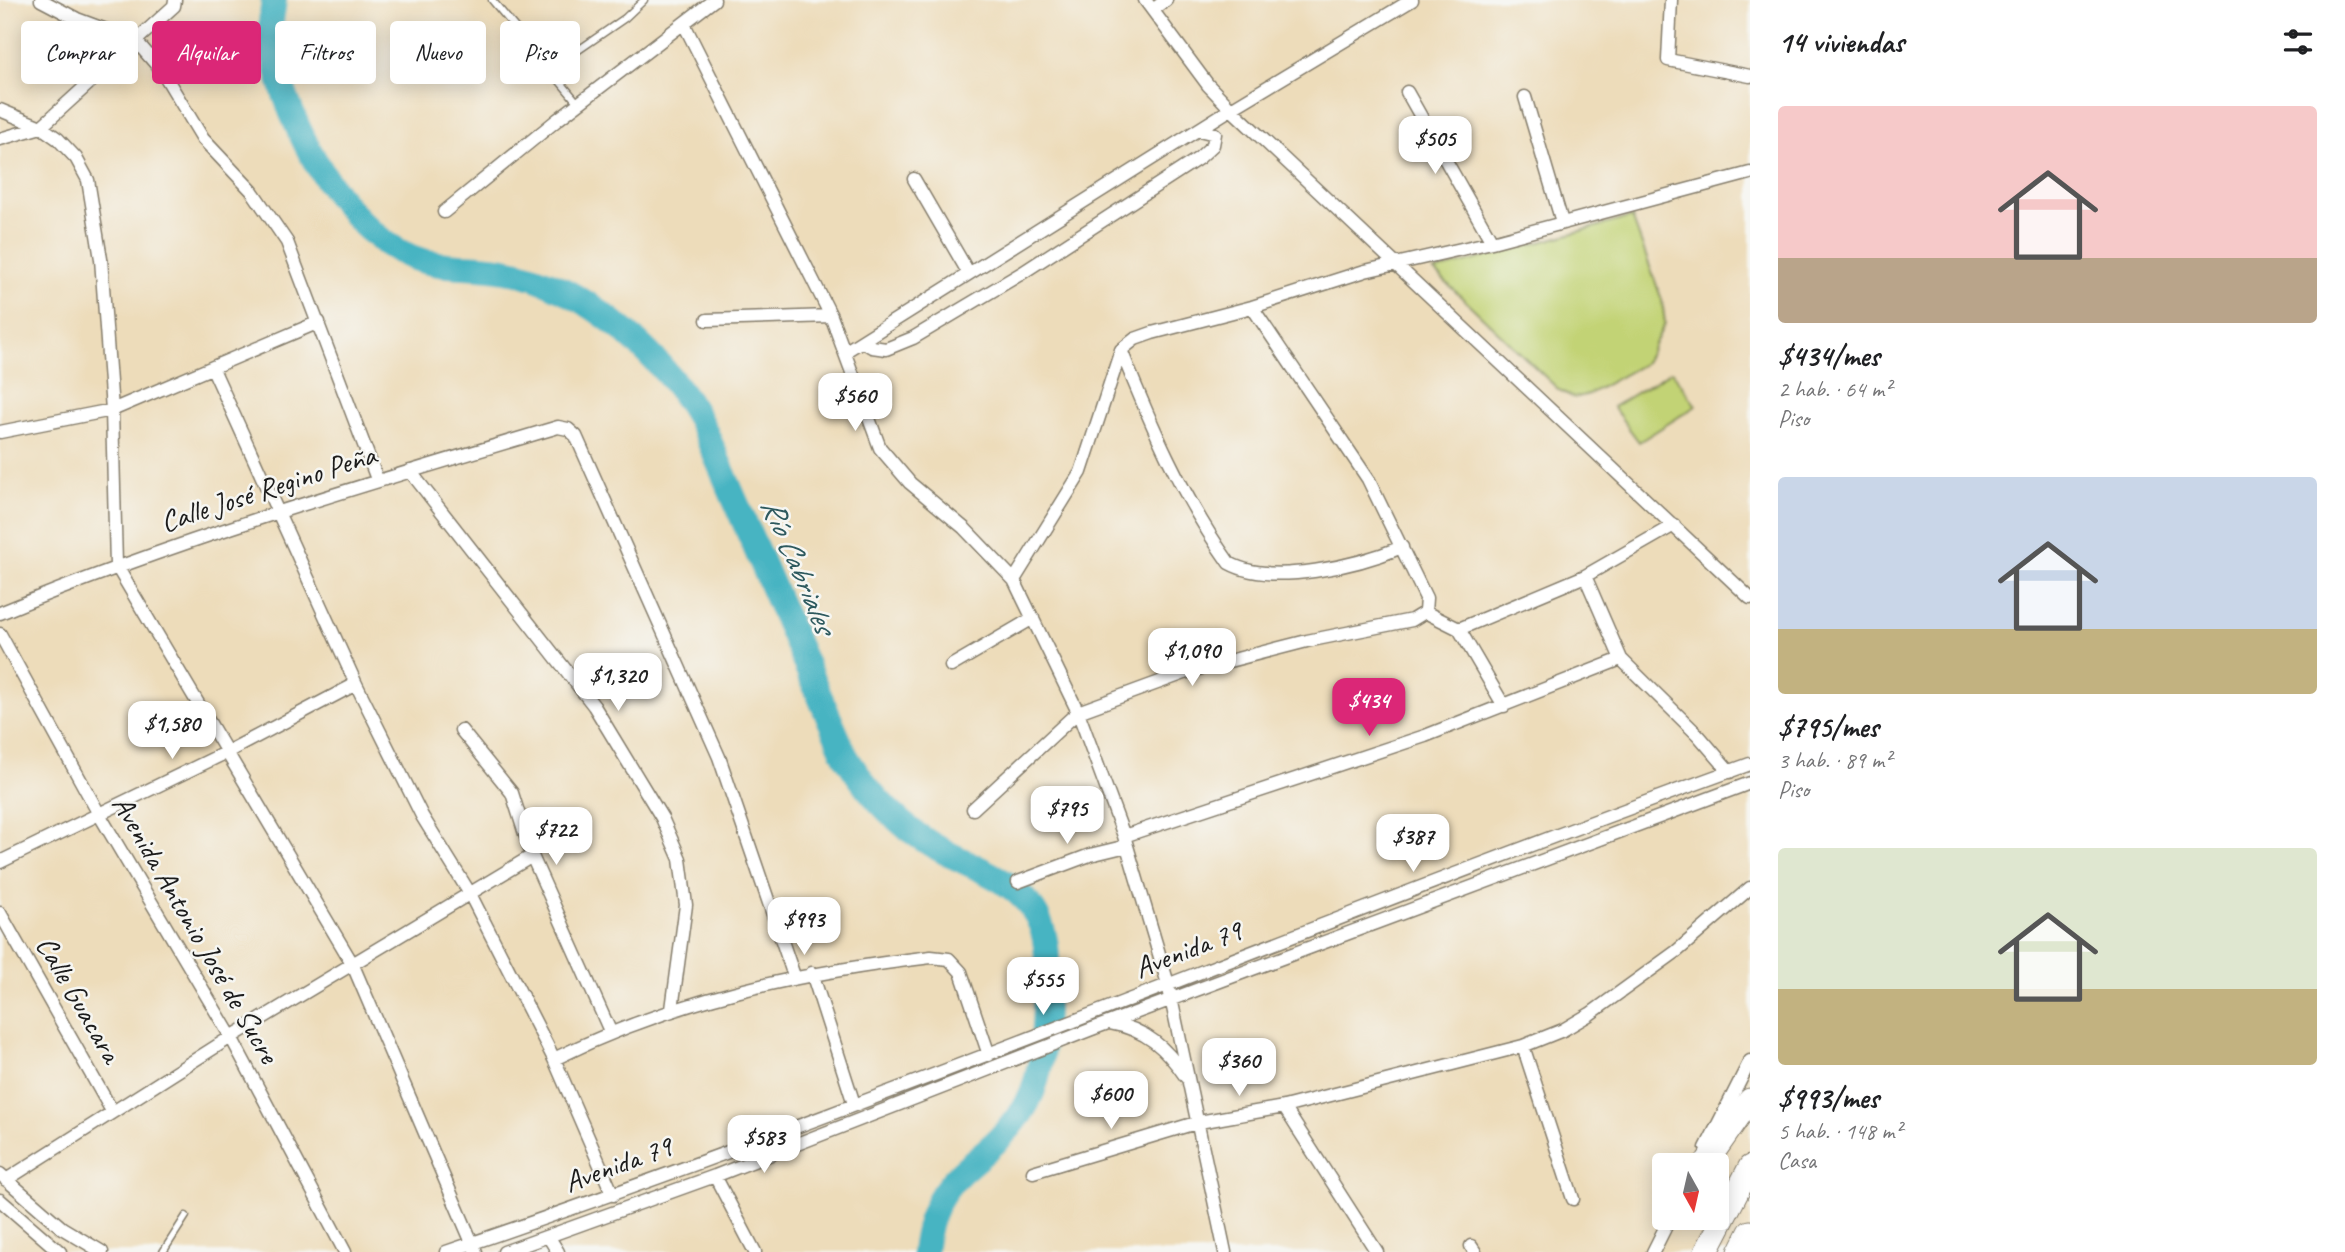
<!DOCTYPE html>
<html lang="es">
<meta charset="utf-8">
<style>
:root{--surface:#fff;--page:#f6f6f6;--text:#202124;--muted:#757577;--accent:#db2777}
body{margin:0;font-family:Caveat,sans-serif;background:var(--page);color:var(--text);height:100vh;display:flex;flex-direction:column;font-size:26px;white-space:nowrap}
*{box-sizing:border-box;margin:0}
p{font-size:23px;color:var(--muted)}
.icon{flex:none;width:38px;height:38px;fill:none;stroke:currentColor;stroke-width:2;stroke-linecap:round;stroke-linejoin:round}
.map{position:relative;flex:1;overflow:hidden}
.sheet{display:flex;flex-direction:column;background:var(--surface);width:595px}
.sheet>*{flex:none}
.guide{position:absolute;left:21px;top:21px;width:665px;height:63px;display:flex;gap:14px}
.needle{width:46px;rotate:172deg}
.fabs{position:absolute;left:1652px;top:1153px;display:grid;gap:14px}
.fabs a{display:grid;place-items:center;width:77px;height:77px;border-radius:7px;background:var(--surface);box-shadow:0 4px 18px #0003;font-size:35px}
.price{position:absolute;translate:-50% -60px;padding:0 16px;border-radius:14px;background:#fff;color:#222;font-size:23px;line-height:46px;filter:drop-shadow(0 2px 4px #0008)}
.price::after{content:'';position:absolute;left:50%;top:42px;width:21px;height:16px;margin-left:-10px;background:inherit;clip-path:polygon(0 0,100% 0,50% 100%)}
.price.active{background:var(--accent);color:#fff}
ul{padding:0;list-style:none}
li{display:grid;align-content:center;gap:14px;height:371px;padding:0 28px}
li span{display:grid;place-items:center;height:217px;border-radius:7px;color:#555}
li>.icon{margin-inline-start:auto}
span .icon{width:126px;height:126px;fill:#fffc;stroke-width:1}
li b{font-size:30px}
h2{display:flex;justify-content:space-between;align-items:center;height:84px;padding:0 28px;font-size:30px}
.pill{padding:0 24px;border-radius:7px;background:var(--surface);box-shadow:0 4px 18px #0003;font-size:24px;line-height:63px}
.pill.active{background:var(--accent);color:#fff}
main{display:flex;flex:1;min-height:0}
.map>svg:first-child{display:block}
</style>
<main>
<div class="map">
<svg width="1750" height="1252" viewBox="0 0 1750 1252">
<rect width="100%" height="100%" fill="#f6f6f2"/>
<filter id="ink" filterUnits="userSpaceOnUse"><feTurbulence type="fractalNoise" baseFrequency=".0143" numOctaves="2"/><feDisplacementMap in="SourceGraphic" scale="14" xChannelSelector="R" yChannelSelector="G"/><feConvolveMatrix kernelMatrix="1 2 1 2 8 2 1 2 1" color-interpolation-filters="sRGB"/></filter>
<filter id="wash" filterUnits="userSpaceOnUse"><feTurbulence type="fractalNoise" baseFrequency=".00686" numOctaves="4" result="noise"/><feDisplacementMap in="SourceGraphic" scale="28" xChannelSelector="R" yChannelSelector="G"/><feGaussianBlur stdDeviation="1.57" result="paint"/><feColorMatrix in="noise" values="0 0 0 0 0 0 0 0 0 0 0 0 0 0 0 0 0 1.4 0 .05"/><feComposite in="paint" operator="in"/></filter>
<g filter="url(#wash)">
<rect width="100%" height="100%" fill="#eddcba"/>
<path fill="#c2d375" stroke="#6f7848" stroke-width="2" d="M1632 217 1662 300 1665 323 1645 363 1589 394 1574 398 1559 390 1434 271Z
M1672 371 1696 406 1639 442 1613 407Z"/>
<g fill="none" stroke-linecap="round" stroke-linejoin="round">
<path stroke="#46b4c2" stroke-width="26" d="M274 0C273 10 270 21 271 31 277 108 337 227 411 257 442 269 474 264 505 270 583 283 672 361 705 431L845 755C870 797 903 831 947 853 978 869 1010 879 1031 907 1050 932 1048 965 1046 994 1043 1034 1045 1079 1021 1113 980 1171 934 1167 924 1252"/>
</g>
</g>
<g filter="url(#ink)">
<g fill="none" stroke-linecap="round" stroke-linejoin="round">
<g stroke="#847c6b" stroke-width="9">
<path id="lane" d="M492 0 578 103
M548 71 625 18 644 0
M163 1252 186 1216"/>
</g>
<g stroke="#847c6b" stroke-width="15">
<path id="street" d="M41 0 77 19 136 41 162 71 203 139 252 191 287 242 377 479
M1145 0 1208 85 1231 109 1750 598
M1671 0 1668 60 1750 76
M1153 10 1166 0
M684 24 831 316
M1407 92 1492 242
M1525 97 1562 222
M0 110 41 127 58 139 76 158 88 180 101 259 112 410 116 565 352 963 476 1252
M0 139 41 127 174 6 175 0
M914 179 968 272
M444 212 557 120 714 0
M1252 307 1368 479 1426 598 1425 612 1459 629 1504 706
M707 320 831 316 880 448 910 483 964 528 1014 580
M862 341 872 347 886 349 913 338 1022 273 1199 158 1213 145 1215 134 1199 130
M1121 350C1151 425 1182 497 1229 563 1272 587 1359 565 1402 547
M846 351 1231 109 1412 0
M213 369 356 684 422 816 469 892 554 1059 613 1195
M0 432 112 410 319 322
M410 471 594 706 662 818 680 859 686 905 672 1009
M1585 576 1674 525
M0 613C181 538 370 483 558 427L568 429 576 436 719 757 794 976
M1459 629 1585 576 1621 659 1699 736 1730 772
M0 634 99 814 231 1037 345 1252
M951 666 1033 618
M461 730 512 793 532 856 610 1031
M973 809 1078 712 1190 671 1307 641 1412 620 1425 612
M1124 836 1425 736 1621 659
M0 862 227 752 356 684
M1018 882 1090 855 1127 846
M0 913 112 1111
M812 973 854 1104
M1110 1023C1146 1029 1166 1048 1186 1077
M1523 1046 1573 1199
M554 1059C676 999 797 973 931 957L949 959 961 972 989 1055
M1284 1107 1377 1252
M1706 1148 1750 1061
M1033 1172 1199 1122 1284 1107 1523 1046 1563 1030 1590 1014 1677 951 1750 888
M0 1174 62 1228 102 1252
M715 1176 755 1252
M6 1180 231 1037 532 856
M0 1200 60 1252
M548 1236 558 1252
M1471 1246 1475 1252
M446 1252C886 1103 1313 922 1750 764
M504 1252 715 1176 1092 1029 1750 783
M1225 1252 1168 984 1124 836 1078 712 1014 580 1081 472 1121 350 1135 339 1152 333 1252 307 1365 271 1492 242 1750 173
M1653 1252 1670 1218"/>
</g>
<g stroke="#847c6b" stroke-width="25">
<path id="highway" d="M1704 1166 1750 1100
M1706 1252 1750 1167
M1740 1252 1750 1232"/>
</g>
<use href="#lane" stroke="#fff" stroke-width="6"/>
<use href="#street" stroke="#fff" stroke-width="12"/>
<use href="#highway" stroke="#fff" stroke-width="23"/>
</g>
</g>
<g text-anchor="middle" stroke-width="5" stroke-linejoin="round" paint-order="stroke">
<g font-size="30" fill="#1c1c1c" stroke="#f6f6f2">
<text transform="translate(268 488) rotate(-18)" y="10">Calle José Regino Peña</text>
<text transform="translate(196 929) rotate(60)" y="10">Avenida Antonio José de Sucre</text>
<text transform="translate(1188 949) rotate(-21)" y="10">Avenida 79</text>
<text transform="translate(79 999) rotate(60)" y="10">Calle Guacara</text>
<text transform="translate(618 1164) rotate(-20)" y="10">Avenida 79</text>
</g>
<g font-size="32" font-style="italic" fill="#2d595e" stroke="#f6f6f2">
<text transform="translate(799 565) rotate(67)" y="11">Río Cabriales</text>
</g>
</g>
</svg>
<div class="fabs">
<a><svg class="needle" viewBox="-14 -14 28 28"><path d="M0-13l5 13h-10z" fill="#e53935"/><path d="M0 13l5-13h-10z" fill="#757577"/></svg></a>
</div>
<b class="price" style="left:1435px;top:176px">$505</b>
<b class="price" style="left:855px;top:433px">$560</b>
<b class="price" style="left:1192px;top:688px">$1,090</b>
<b class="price" style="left:618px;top:713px">$1,320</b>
<b class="price active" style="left:1369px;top:738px">$434</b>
<b class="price" style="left:172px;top:761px">$1,580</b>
<b class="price" style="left:1067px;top:846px">$795</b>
<b class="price" style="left:556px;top:867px">$722</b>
<b class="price" style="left:1413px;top:874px">$387</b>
<b class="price" style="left:804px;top:957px">$993</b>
<b class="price" style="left:1043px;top:1017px">$555</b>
<b class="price" style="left:1239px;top:1098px">$360</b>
<b class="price" style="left:1111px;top:1131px">$600</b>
<b class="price" style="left:764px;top:1175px">$583</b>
<div class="guide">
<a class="pill">Comprar</a>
<a class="pill active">Alquilar</a>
<a class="pill">Filtros</a>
<a class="pill">Nuevo</a>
<a class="pill">Piso</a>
</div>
</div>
<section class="sheet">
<h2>14 viviendas<svg class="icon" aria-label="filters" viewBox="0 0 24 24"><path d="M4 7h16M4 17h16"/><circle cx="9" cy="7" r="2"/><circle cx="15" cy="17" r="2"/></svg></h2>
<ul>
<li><span style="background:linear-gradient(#f6c9c9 70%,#b9a48a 0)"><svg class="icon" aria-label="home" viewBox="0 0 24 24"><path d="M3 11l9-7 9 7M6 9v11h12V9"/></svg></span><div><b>$434/mes</b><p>2 hab. · 64 m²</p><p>Piso</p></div></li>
<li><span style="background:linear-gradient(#c9d6e8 70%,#c2b280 0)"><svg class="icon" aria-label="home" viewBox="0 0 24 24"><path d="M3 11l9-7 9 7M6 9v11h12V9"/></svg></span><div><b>$795/mes</b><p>3 hab. · 89 m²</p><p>Piso</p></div></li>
<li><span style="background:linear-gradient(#dfe7d0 65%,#c2b280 0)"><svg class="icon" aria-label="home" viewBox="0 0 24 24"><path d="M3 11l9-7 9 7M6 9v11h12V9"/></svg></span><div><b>$993/mes</b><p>5 hab. · 148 m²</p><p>Casa</p></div></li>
</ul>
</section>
</main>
